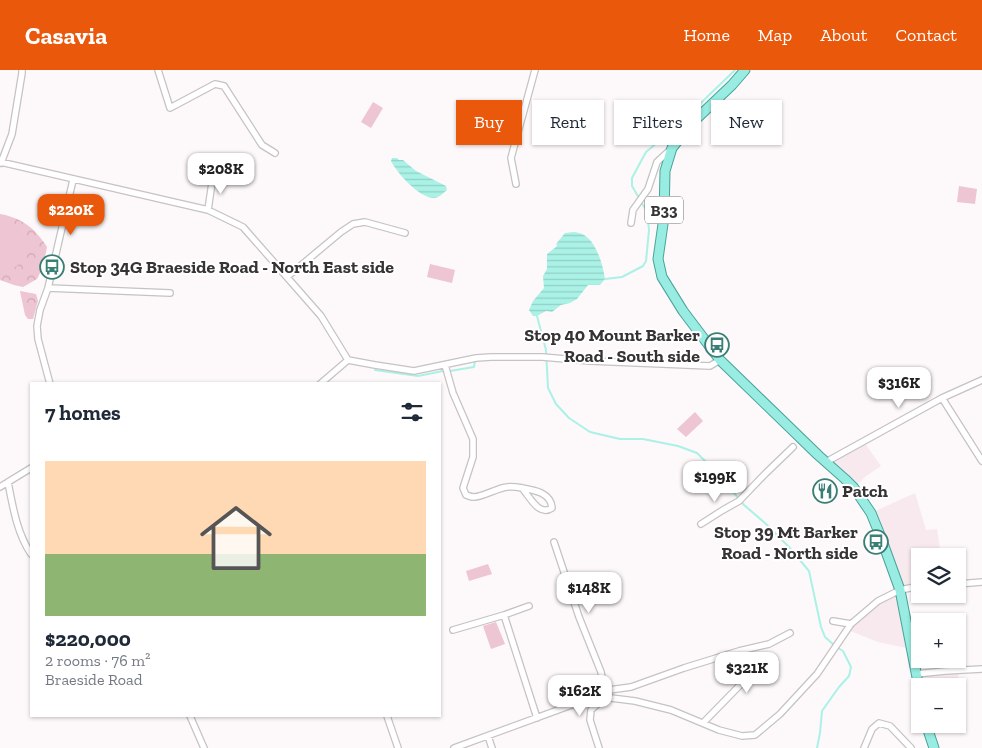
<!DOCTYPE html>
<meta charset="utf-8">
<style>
:root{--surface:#fff;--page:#f2f2f3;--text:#1f2937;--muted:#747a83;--accent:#ea580c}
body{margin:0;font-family:"Zilla Slab",serif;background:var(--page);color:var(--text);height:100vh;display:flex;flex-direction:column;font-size:19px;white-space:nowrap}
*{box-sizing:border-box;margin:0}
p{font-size:16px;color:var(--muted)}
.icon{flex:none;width:28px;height:28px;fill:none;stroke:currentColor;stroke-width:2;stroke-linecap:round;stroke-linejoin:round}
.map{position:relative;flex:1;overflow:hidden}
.side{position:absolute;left:30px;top:312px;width:411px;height:335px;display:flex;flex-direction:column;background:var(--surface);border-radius:0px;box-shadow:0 1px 4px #0004}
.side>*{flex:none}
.top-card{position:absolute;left:456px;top:30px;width:450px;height:45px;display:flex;gap:10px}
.buttons{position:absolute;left:911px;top:478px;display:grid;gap:10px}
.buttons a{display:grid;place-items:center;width:55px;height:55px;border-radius:0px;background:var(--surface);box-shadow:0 1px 4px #0004;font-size:25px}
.price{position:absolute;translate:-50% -42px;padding:0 11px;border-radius:10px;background:#fff;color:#222;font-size:16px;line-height:32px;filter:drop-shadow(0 1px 2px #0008)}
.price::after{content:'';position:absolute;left:50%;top:30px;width:15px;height:11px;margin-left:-8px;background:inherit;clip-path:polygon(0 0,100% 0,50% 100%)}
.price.current{background:var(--accent);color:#fff}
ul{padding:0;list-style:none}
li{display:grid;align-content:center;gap:10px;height:265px;padding:0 15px}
li span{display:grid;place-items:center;height:155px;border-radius:0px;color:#555}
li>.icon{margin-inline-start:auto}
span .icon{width:90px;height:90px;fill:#fffc;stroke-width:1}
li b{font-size:21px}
h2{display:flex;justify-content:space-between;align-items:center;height:60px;padding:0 15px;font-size:21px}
.tag{padding:0 18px;border-radius:0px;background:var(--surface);box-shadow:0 1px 4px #0004;font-size:18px;line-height:45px}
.tag.current{background:var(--accent);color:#fff}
header{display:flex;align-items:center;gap:30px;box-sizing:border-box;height:70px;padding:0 25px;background:var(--accent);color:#fff}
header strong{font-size:24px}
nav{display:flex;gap:28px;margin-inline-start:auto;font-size:18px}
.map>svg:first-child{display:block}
</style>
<header>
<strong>Casavia</strong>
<nav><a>Home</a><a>Map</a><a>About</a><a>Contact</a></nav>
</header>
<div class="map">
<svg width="982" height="678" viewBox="0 0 982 678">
<defs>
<pattern id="park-crowns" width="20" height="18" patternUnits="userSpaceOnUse" patternTransform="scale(1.25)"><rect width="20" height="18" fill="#eec5d2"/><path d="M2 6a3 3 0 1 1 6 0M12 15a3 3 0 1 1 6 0" fill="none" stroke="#cdaab5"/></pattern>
<pattern id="water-rules" width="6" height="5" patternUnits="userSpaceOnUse" patternTransform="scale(1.25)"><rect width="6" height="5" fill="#aaf1e6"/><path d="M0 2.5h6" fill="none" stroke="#93cfc6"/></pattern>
</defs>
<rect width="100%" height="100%" fill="#fdf8f9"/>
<path fill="#f7e9ed" d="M863 371 881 396 866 406 854 418 826 392Z
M915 423 926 460 937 459 941 485 940 486H920V516L900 520 911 579 878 572 848 560 878 531 899 520 871 443Z
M958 600 959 625 958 626V616H920L916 604Z"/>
<path fill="url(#park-crowns)" d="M0 144C22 148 35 158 47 177L43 197 37 209 23 217 14 215 0 210Z
M20 221 36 224 38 231 33 249H28L25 245Z"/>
<path fill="#eec5d2" d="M373 32 383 38 371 58 361 52Z
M959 116 977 119 975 134 957 132Z
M5 155C36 160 31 203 0 200V156Z
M430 194 455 200 452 213 427 207Z
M695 342 703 351 686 367 677 359Z
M488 494 492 504 469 511 466 501Z
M496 552 505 574 491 579 483 556Z"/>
<path fill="url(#water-rules)" d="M392 88H397L399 90H403L416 101 446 116 447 120C443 123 439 128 434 128 419 128 397 103 391 91Z
M574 162C576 162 579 163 582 164 596 170 603 195 605 209L600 215H588L577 229 570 233 561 235 552 242 546 241 537 246H533L529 240 533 231 544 218 543 206 547 199V184L556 177 557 175 556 174 565 163Z"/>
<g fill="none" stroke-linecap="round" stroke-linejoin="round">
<path stroke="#aaf1e6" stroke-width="2" d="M639 128 632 116V108L646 82 676 57 735 0
M605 209 622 207 643 196 646 191 649 160 647 141 641 132
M537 246 546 280 548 318 556 334 569 348 590 362 620 369H643L678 376 697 383 719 405 744 435 765 453 789 477 809 501 821 557 825 567 834 575
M375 300 418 306 443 301
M450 301 474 297 475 290
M817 678 820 663 822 641 839 617 849 606 851 597 843 581 838 578"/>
<g stroke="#c7c2c3" stroke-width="8">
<path id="street" d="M158 0 170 38 215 14 224 16 262 75 275 83
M0 92 208 140 243 157 321 246 348 290
M1 93 12 64 22 3V0
M516 114 511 88 535 0
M208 140 213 106
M631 153 633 140 648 119 657 92 670 80
M287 207 341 162 353 154 365 152 405 163
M48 218 170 223
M445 295 453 323 473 369V387L463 418 466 425C469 426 471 427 474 427 483 427 497 418 507 417 513 416 517 417 522 418 535 420 551 423 552 438 539 447 530 427 522 418
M50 314 38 269 37 256 40 240 48 218 73 110
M320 314 348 290 375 295 414 301 476 288 491 287H542L590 291 710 296 720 290
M942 328 982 391
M826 392 942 328 982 310
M8 412C13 438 17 463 31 484
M0 417 31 398
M701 454 723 440 739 431 766 403 793 377
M554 472 579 547 601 602 605 622
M958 514 982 512
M504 545 529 536
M833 551 851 554
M453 560 504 545 537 648
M916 604 945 601 982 599
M603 627 605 622 609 620 631 617 684 598 739 581 769 574 790 563
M190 646 204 678
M387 646 398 678
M703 653 744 611 746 600 739 581
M488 666 492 678
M454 678 577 633 603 627 635 631 671 640 719 660 742 666 755 665 780 644 817 604 851 554 878 531 900 520 920 516
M599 678 590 650 591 640 604 628
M864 678 872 659 879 653 890 656 911 678"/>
</g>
<g stroke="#48a399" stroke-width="11">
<path id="primary" d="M745 0 732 15 692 53 672 78 665 101 664 147 658 189 662 207 683 241 720 290 818 385 845 409 854 418 871 443 880 465 900 520 920 623
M926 654 934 678"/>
</g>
<use href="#street" stroke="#fff" stroke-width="5.5"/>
<use href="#primary" stroke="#98ece2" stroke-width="9"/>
</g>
<defs>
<g id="bus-ring" transform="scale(1.25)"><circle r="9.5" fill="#fff" stroke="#397f76" stroke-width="1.5"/><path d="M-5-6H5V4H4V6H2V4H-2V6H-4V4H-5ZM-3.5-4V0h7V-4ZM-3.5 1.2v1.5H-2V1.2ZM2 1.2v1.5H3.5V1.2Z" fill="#397f76"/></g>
<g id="restaurant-ring" transform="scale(1.25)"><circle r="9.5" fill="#fff" stroke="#397f76" stroke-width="1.5"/><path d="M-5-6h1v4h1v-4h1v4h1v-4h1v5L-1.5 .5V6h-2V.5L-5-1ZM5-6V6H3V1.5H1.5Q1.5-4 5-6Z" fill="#397f76"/></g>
</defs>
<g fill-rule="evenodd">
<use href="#bus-ring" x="52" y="197"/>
<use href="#bus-ring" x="717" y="275"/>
<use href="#restaurant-ring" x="825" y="421"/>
<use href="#bus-ring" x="876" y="472"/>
</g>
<g text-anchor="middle" stroke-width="4" stroke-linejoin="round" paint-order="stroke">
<rect fill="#fff" stroke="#727071" stroke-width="1" x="645" y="126.5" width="38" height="27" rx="4"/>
<g font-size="16" font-weight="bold" fill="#353334">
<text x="664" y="146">B33</text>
</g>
<g font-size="18" font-weight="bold" fill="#353334" stroke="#fff" text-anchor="start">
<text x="70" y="203">Stop 34G Braeside Road - North East side</text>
<text x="700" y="271" text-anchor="end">Stop 40 Mount Barker<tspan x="700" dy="21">Road - South side</tspan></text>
<text x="842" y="427">Patch</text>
<text x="858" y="468" text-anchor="end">Stop 39 Mt Barker<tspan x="858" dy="21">Road - North side</tspan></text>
</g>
</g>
</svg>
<div class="buttons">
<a><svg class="icon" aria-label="layers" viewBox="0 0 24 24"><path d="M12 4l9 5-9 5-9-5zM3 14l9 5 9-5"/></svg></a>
<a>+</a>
<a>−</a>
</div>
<b class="price" style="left:221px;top:125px">$208K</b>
<b class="price current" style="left:71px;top:166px">$220K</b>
<b class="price" style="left:899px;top:339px">$316K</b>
<b class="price" style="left:715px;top:433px">$199K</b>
<b class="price" style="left:589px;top:544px">$148K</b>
<b class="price" style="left:747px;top:624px">$321K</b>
<b class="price" style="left:580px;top:647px">$162K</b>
<div class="top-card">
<a class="tag current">Buy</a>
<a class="tag">Rent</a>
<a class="tag">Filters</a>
<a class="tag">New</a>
</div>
<section class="side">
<h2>7 homes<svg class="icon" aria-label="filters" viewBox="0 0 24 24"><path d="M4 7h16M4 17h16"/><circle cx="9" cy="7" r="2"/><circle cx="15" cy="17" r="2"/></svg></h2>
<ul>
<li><span style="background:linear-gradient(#ffd9b3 60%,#8fb573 0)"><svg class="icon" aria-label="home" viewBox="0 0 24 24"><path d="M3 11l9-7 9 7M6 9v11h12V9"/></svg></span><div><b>$220,000</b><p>2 rooms · 76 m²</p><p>Braeside Road</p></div></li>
</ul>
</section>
</div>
